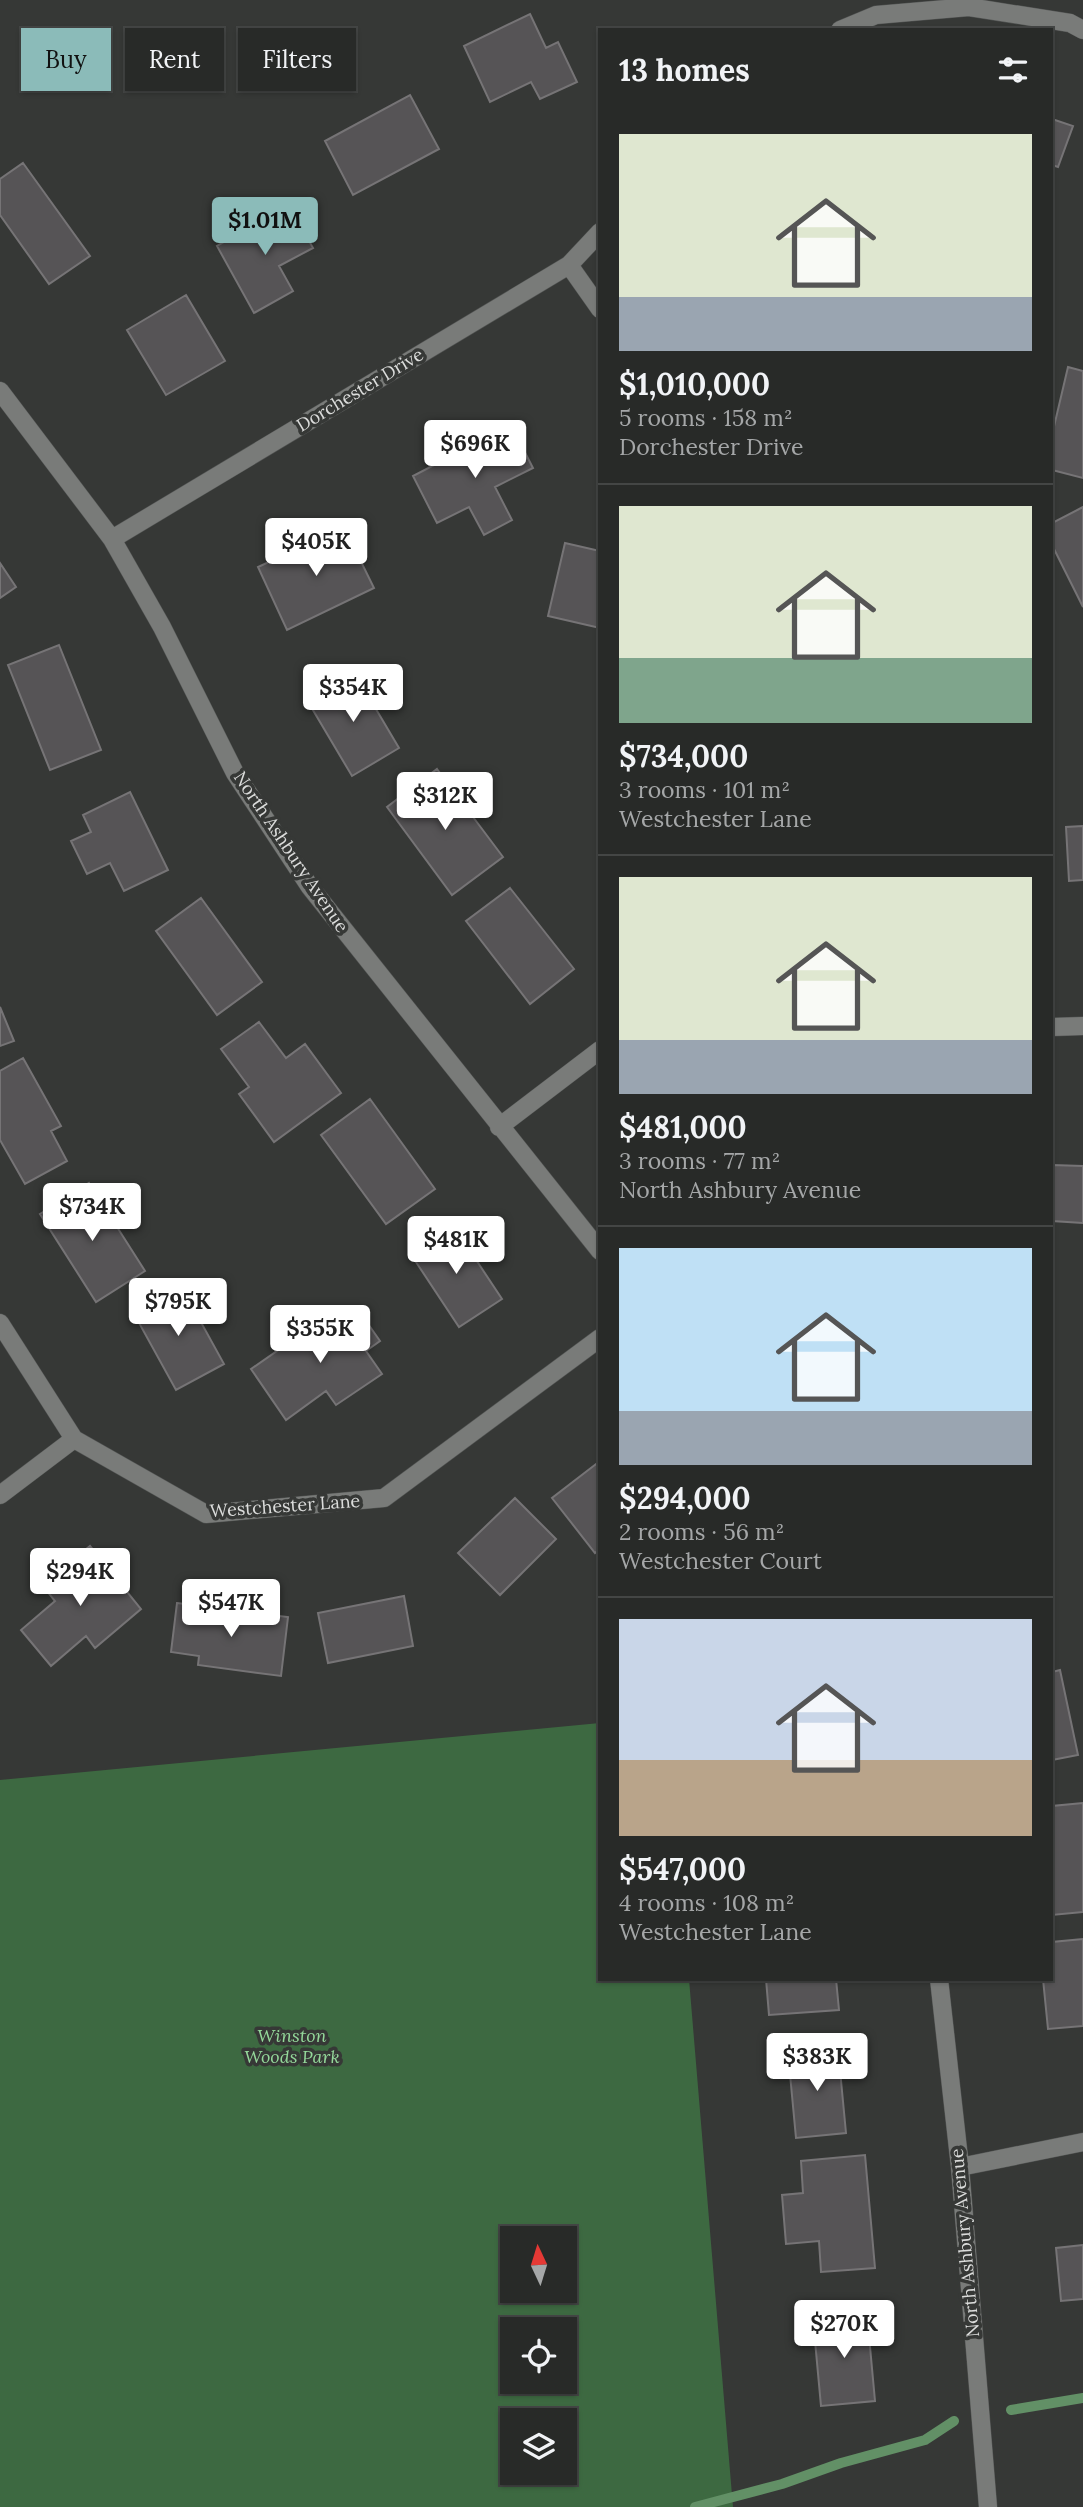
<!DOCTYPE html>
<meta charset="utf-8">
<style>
:root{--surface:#282a28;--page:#343634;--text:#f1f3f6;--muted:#a5a7a8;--line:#444645;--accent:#8bbbb9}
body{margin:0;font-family:Lora,serif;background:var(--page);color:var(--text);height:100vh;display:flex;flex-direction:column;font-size:26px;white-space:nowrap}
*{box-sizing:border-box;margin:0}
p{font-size:23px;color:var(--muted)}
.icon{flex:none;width:38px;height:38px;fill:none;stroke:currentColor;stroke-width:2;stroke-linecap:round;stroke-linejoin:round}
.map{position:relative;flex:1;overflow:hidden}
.side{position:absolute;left:598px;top:28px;width:455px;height:1953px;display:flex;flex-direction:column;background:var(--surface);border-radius:0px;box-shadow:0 2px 5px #0004,0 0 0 2px var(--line)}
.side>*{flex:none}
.hud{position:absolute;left:21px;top:28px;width:472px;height:63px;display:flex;gap:14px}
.needle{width:46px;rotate:356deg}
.controls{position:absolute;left:500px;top:2226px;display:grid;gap:14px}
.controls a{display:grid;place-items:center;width:77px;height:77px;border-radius:0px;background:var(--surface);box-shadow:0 2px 5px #0004,0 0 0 2px var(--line);font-size:35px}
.price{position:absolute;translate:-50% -60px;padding:0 16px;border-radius:7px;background:#fff;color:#222;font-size:23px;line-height:46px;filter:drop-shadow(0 2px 4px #0008)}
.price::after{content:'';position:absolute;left:50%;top:42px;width:21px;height:16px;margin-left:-10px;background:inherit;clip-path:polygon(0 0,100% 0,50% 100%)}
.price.on{background:var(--accent);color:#111}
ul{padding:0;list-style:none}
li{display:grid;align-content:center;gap:14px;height:371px;padding:0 21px}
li+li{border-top:2px solid var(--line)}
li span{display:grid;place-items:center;height:217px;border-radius:0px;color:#555}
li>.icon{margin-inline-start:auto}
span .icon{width:126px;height:126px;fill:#fffc;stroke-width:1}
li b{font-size:30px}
h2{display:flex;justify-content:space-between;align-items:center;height:84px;padding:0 21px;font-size:30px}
.pill{padding:0 24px;border-radius:0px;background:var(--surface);box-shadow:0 2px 5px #0004,0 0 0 2px var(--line);font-size:24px;line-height:63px}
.pill.on{background:var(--accent);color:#111}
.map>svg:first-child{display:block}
</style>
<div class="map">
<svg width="1083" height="2507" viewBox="0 0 1083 2507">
<rect width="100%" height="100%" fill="#363836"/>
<path fill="#3d6941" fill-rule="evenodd" d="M600 1723V1979H689L733 2507H0V1780ZM513 2238H565V2291H513ZM513 2329H565V2382H513ZM513 2420H565V2473H513Z"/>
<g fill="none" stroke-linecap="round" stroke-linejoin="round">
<path stroke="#629066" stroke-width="10" d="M1011 2410 1083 2398
M695 2507 782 2484 841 2463 925 2440 954 2421"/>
</g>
<path fill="#565456" stroke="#767476" stroke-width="2" d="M530 14 546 48 558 42 577 82 540 99 531 82 490 102 464 46Z
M410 95 439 149 353 195 325 141Z
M1052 119 1073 126 1058 167 1052 165Z
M23 163 90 256 49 284 0 215V179Z
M289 205 313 248 279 266 293 291 254 313 217 246Z
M186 295 225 361 166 395 127 330Z
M1068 367 1083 371V478L1052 470V435Z
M511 425 533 468 495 487 512 520 484 535 469 507 437 523 413 476Z
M1083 507V607L1052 545V523Z
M344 527 374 588 287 630 258 567Z
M565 543 600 551V628L548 616Z
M0 563 16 587 0 598Z
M59 645 101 750 50 770 8 665Z
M354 672 399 748 352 776 307 700Z
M437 769 503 857 452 895 387 807Z
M130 792 168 870 124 891 110 863 87 874 71 841 91 832 83 815Z
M1083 826V880L1069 881 1066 827Z
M510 888 574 969 530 1004 466 921Z
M201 898 262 982 217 1015 156 931Z
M0 1007 14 1041 0 1046Z
M259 1022 286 1058 305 1044 341 1093 274 1142 239 1094 249 1087 221 1049Z
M23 1058 61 1126 51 1131 67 1161 25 1184 0 1140V1071Z
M370 1099 435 1189 386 1224 321 1135Z
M1052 1165 1083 1166V1223L1052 1221Z
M89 1183 145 1271 96 1302 40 1214Z
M453 1225 502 1299 459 1327 410 1253Z
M181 1286 224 1364 176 1390 133 1312Z
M333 1312 344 1327 361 1314 380 1341 366 1351 382 1374 336 1405 326 1391 286 1420 251 1369Z
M600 1461V1549L595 1553 552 1498Z
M515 1498 556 1539 500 1595 458 1553Z
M90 1546 141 1609 95 1648 86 1636 51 1666 21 1630 55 1601 42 1585Z
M404 1596 413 1646 328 1663 318 1613Z
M177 1603 288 1617 281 1676 198 1665 199 1656 171 1652Z
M1060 1670 1078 1755 1052 1760V1672Z
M1083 1803V1912L1052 1915V1806Z
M1083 1939V2026L1048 2029 1043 1979H1052V1942Z
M766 1979H836L839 2010 769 2015Z
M838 2049 846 2133 796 2138 788 2053Z
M865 2155 875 2268 821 2272 819 2241 786 2244 782 2195 803 2193 801 2161Z
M1083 2245V2299L1061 2301 1056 2248Z
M867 2314 875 2401 821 2406 813 2319Z"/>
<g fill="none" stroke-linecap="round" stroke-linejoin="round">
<g stroke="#525453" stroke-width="19">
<path id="street" d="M840 30 876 15 969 7 1070 23 1083 30
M569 265 600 309
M0 391 112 539 162 627 235 773 310 887 600 1251
M112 539 569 265 600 232
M1052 1027 1083 1026
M499 1127 600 1050
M0 1323 74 1439 206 1514 384 1498 600 1338
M0 1495 74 1439
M939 1979 960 2167 988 2507
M960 2167 1083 2142"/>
</g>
<use href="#street" stroke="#797b79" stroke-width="18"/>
</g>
<g text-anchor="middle" stroke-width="7" stroke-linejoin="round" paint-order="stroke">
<g font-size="18" fill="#dbdcdb" stroke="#363836">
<text transform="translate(360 390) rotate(-31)" y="6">Dorchester Drive</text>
<text transform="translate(291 852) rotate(56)" y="6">North Ashbury Avenue</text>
<text transform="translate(285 1506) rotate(-4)" y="6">Westchester Lane</text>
<text transform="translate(965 2243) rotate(-95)" y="6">North Ashbury Avenue</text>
</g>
<g font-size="18" font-style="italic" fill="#94d89a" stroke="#363836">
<text x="292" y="2042">Winston<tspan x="292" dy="21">Woods Park</tspan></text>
</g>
</g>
</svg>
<div class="controls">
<a><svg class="needle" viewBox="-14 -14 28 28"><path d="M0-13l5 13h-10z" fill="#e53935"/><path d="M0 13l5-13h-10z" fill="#a5a7a8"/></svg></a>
<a><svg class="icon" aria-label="locate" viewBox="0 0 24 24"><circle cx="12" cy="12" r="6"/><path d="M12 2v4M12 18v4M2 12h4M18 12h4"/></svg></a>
<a><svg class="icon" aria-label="layers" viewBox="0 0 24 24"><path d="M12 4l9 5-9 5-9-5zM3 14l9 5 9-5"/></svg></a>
</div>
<b class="price on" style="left:265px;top:257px">$1.01M</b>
<b class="price" style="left:475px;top:480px">$696K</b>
<b class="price" style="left:316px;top:578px">$405K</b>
<b class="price" style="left:353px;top:724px">$354K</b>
<b class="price" style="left:445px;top:832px">$312K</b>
<b class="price" style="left:92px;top:1243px">$734K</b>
<b class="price" style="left:456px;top:1276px">$481K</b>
<b class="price" style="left:178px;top:1338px">$795K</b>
<b class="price" style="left:320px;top:1365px">$355K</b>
<b class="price" style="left:80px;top:1608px">$294K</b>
<b class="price" style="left:231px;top:1639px">$547K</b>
<b class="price" style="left:817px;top:2093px">$383K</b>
<b class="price" style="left:844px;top:2360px">$270K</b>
<div class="hud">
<a class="pill on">Buy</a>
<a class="pill">Rent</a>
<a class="pill">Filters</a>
</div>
<section class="side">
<h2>13 homes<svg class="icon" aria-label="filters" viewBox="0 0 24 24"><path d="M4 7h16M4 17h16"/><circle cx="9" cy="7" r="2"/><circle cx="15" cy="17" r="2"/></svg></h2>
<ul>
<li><span style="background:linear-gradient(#dfe7d0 75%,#9aa5b1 0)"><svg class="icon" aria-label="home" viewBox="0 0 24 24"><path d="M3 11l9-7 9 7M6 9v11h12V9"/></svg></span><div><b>$1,010,000</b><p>5 rooms · 158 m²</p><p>Dorchester Drive</p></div></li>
<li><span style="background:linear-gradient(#dfe7d0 70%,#7fa58c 0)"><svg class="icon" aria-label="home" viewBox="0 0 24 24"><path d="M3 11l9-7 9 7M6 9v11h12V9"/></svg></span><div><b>$734,000</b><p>3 rooms · 101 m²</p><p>Westchester Lane</p></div></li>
<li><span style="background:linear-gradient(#dfe7d0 75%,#9aa5b1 0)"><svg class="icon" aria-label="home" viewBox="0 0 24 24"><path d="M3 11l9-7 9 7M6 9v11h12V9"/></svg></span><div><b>$481,000</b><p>3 rooms · 77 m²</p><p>North Ashbury Avenue</p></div></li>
<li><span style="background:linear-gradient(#bfe0f5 75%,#9aa5b1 0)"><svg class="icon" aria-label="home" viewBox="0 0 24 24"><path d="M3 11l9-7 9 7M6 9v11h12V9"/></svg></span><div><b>$294,000</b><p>2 rooms · 56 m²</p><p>Westchester Court</p></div></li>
<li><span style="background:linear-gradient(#c9d6e8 65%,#b9a48a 0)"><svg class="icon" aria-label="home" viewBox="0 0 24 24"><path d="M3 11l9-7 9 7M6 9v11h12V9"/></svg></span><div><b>$547,000</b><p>4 rooms · 108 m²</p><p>Westchester Lane</p></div></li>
</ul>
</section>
</div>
